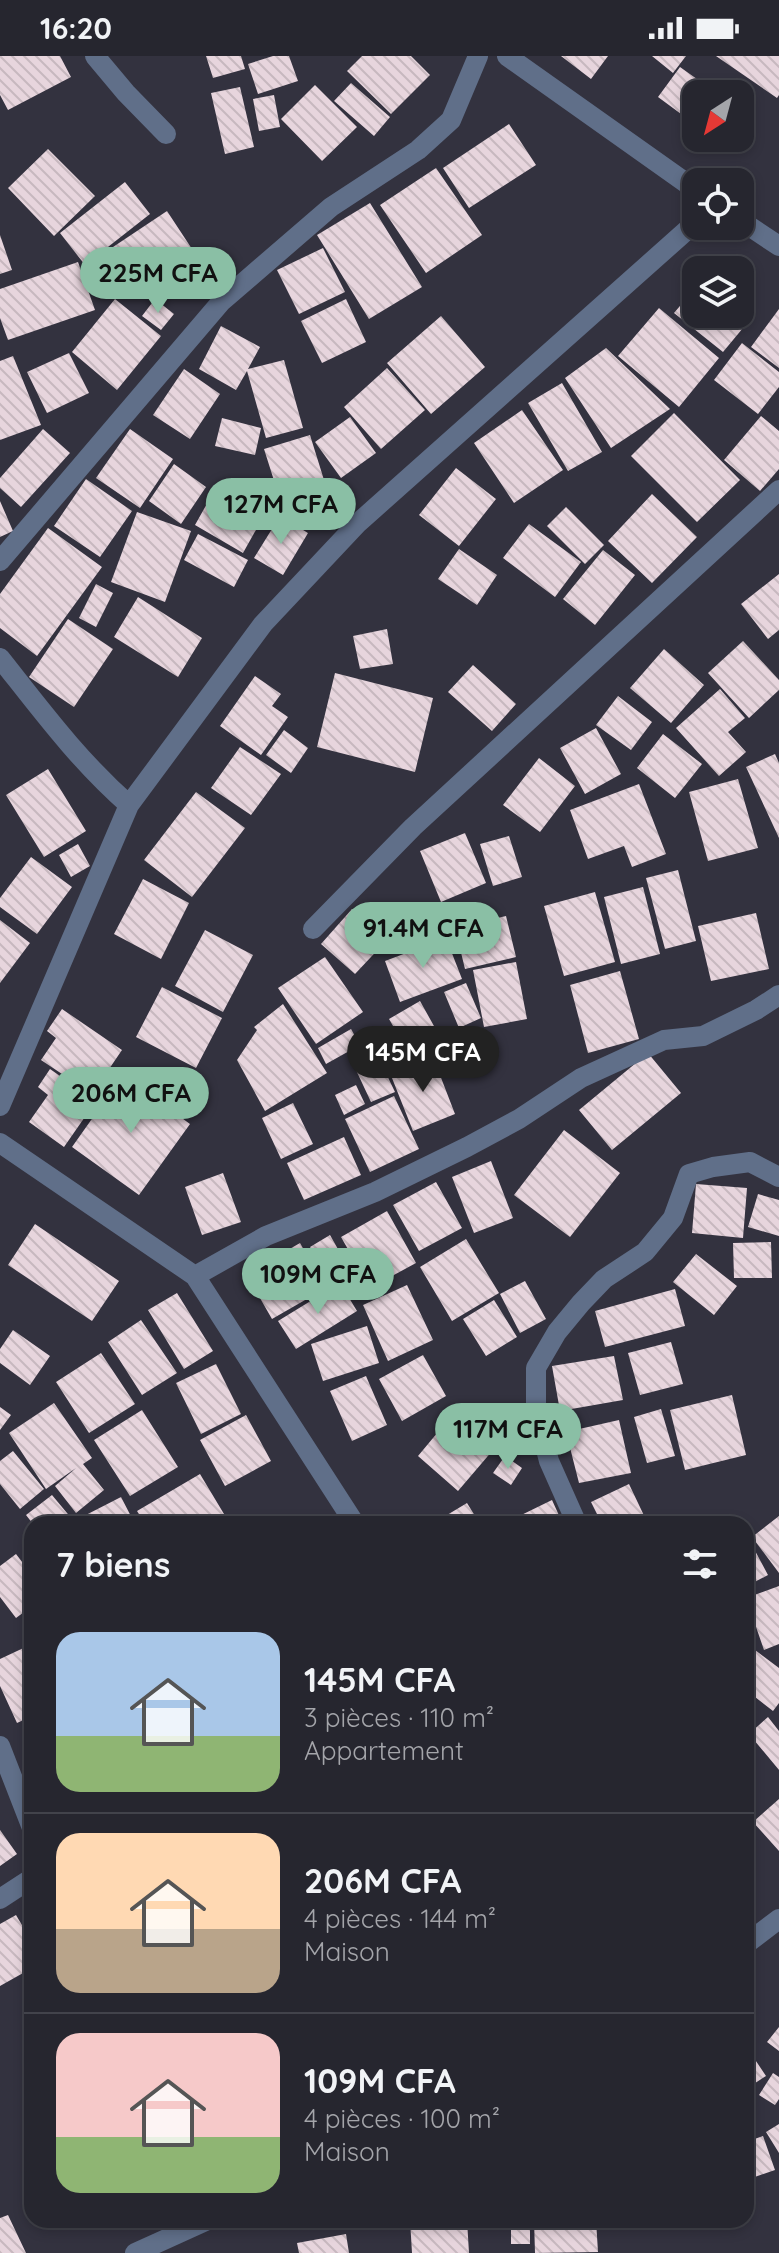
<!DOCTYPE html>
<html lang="fr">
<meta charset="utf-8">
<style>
:root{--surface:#26262f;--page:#2e2e37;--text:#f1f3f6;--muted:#a4a5aa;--line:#42434b;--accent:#8abfa5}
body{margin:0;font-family:Quicksand,sans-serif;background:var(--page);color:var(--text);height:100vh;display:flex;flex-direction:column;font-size:30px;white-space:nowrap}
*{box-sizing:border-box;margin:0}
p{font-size:26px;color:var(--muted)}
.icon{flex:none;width:44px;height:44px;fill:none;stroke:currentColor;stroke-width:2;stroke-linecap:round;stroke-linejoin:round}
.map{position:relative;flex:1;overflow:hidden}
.side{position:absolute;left:24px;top:1460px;width:730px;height:712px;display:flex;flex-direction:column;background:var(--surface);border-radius:24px;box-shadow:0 4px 12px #0003,0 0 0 2px var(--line)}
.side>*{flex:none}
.needle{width:52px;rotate:216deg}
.fabs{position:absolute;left:682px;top:24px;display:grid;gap:16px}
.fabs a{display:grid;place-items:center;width:72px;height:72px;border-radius:16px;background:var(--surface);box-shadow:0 4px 12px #0003,0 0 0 2px var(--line);font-size:40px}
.price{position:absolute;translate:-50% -68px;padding:0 18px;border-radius:28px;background:var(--accent);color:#111;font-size:26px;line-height:52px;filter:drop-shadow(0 2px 4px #0008)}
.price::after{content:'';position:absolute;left:50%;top:48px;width:24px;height:18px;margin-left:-12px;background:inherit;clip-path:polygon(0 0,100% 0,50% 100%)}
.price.selected{background:#222;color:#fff}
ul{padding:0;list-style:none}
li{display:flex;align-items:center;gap:24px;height:200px;padding:0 32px}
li+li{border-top:2px solid var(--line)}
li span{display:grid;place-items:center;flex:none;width:224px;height:160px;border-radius:24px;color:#555}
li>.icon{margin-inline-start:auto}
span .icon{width:96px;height:96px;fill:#fffc;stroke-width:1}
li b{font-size:34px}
h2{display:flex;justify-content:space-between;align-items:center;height:96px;padding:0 32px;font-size:34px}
.status{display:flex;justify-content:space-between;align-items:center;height:56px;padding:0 40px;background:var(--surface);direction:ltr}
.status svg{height:22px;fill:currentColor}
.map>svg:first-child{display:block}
</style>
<div class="status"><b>16:20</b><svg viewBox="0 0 49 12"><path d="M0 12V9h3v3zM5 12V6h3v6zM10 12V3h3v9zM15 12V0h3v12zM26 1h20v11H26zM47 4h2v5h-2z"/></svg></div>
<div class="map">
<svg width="779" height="2197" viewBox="0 0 779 2197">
<defs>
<pattern id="building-back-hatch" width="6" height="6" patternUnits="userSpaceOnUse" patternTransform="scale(2)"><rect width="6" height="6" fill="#e7d5dd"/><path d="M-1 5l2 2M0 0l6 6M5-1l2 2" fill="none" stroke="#c7b8bf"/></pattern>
</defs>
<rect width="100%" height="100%" fill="#33323f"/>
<path fill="url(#building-back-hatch)" d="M0 0H60L71 21 8 54 0 39Z
M206 0H241L245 13 213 22Z
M273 0H289L298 25 258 38 248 8Z
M362 0H411L430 19 391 58 347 15Z
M561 0H608L591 23Z
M652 0H686L673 17Z
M716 0H779V39L777 42Z
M680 11 718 38H696V69L658 41Z
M351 27 390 61 374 80 334 45Z
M315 29 357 71 322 105 281 63Z
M240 31 254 91 225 98 211 37Z
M274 39 280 71 259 75 253 43Z
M509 68 536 109 469 152 443 112Z
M48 93 95 140 54 180 8 132Z
M436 112 482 179 426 217 380 149Z
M125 126 150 158 85 209 60 177Z
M370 147 422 231 369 263 317 179Z
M167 155 192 193 123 240 98 201Z
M0 179 12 214 0 218Z
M323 192 345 236 299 258 277 214Z
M78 206 95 254 8 284 0 262V233Z
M696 231V258H739L748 266 723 296 674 257Z
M115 243 161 280 117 334 72 296Z
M155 243 174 258 161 274 142 260Z
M346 243 366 286 322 307 301 265Z
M659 252 719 302 679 351 618 300Z
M779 253V312L751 291Z
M441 260 485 311 431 358 387 307Z
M221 270 260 291 248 313 284 304 303 372 266 382 247 315 236 334 199 313Z
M742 287 779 316V331L758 358 714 324Z
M606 292 670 353 611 392 565 322Z
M69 297 89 337 47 357 27 316Z
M13 300 41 369 0 384V305Z
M387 312 425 354 381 393 344 351Z
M184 313 220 338 190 383 153 359Z
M562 327 602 396 568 415 528 347Z
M522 354 563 414 514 447 474 387Z
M674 357 740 424 697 466 631 400Z
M761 360 779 375V413L760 435 724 404Z
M350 361 376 397 341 422 315 386Z
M222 362 261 372 255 399 215 390Z
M43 373 70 397 21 451 0 432V422Z
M130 373 173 403 140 452 96 422Z
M310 379 329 440 283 453 264 393Z
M174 408 206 431 181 468 149 445Z
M456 412 496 443 459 490 419 459Z
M86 423 132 455 100 501 54 470Z
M218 428 266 456 243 497 195 469Z
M652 438 697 481 652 527 608 485Z
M0 445 13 475 0 481Z
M566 451 604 489 585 508 547 470Z
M137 456 191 475 165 546 111 526Z
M280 460 308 477 283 519 254 502Z
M529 468 581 506 555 541 503 502Z
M48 472 102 511 37 600 0 572V538Z
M198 478 248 504 234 531 184 504Z
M459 493 497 519 477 549 438 523Z
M603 494 635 519 595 569 563 543Z
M779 518V574L768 583 741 548Z
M96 528 113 537 96 571 79 562Z
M138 541 202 582 178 621 114 581Z
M68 563 113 593 74 651 29 621Z
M387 573 393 608 360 613 353 580Z
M743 585 779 624V634L749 662 708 617Z
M664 593 704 629 671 667 630 632Z
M473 609 516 648 492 675 448 636Z
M335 617 433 642 415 716 317 691Z
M255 620 281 638 272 650 288 661 261 699 220 670Z
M720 633 745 662 728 676 746 696 719 720 676 672Z
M618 640 652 666 631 694 596 669Z
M596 672 621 718 585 738 560 692Z
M284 674 308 692 291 717 266 699Z
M663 678 702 708 675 742 637 712Z
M240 691 281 718 251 759 211 732Z
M775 698 779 707V782L746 711Z
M539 702 575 730 540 776 503 749Z
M48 713 86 775 44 801 6 739Z
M738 723 758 792 708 805 689 736Z
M639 728 666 798 632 811 624 790 588 803 570 754Z
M196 736 245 772 192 841 144 804Z
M465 777 486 827 441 846 420 795Z
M509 780 522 821 493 830 480 788Z
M78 788 90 810 71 821 59 799Z
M31 801 72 831 37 878 0 851V842Z
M678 814 696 885 665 893 646 822Z
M143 823 189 847 161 903 114 878Z
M643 831 660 898 621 908 604 841Z
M595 836 615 906 564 920 544 850Z
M352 853 387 884 355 918 321 888Z
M756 857 769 913 711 925 698 870Z
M506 860 516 901 465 913 455 872Z
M0 864 30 887 0 927Z
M205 874 253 899 223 956 175 930Z
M446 882 462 923 400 946 385 905Z
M325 901 363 956 316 988 278 932Z
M516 906 527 963 484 971 473 914Z
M620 915 639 983 588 997 570 929Z
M466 927 481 962 459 972 444 936Z
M162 931 222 962 196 1012 136 981Z
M420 945 439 979 408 996 389 963Z
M283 948 327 1017 265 1055 237 1004 257 974 254 971Z
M62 953 122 994 92 1038 41 1004 56 982 47 975Z
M351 973 360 989 326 1008 318 992Z
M371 986 395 1036 371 1046 348 997Z
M648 997 681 1037 612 1094 579 1054Z
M433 1001 455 1058 413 1075 390 1017Z
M50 1013 96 1045 64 1091 29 1066 48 1039 38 1031Z
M123 1019 190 1068 139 1139 72 1091Z
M356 1029 365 1048 344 1059 335 1039Z
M394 1040 419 1093 370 1116 345 1063Z
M293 1047 313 1088 281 1103 262 1062Z
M564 1074 620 1117 570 1181 514 1139Z
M344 1081 361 1119 304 1144 287 1107Z
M491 1105 513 1162 474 1177 452 1121Z
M223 1117 241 1166 202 1179 185 1131Z
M436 1126 462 1172 419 1195 393 1149Z
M696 1128 747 1132 743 1182 692 1177Z
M758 1138 779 1144V1180L748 1171Z
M387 1155 416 1207 370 1232 341 1181Z
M35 1168 119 1225 92 1265 8 1209Z
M330 1179 351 1216 332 1227 310 1191Z
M466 1183 499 1237 452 1265 420 1211Z
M771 1186 772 1222H734L733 1187Z
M300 1187 326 1232 272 1263 246 1218Z
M696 1198 737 1230 714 1259 673 1226Z
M525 1225 546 1263 520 1277 500 1238Z
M340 1227 357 1255 296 1293 278 1265Z
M407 1229 433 1284 388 1305 363 1249Z
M675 1233 685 1270 605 1291 595 1255Z
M177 1237 213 1295 184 1313 148 1254Z
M494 1244 517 1281 486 1300 463 1263Z
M141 1264 177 1317 142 1339 108 1286Z
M367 1270 379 1307 323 1325 311 1288Z
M13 1274 50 1300 30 1329 0 1307V1293Z
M671 1286 683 1328 640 1339 628 1297Z
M101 1297 135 1348 89 1377 56 1326Z
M423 1299 446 1340 402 1365 379 1323Z
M614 1300 623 1344 560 1355 552 1310Z
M216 1308 241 1358 201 1378 176 1327Z
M366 1320 387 1369 352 1385 330 1335Z
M732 1339 746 1399 685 1414 670 1354Z
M54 1347 92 1402 83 1408 104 1434 76 1457 55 1430 76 1412 46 1433 9 1377Z
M0 1351 11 1359 0 1374Z
M458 1352 499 1387 458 1435 418 1400Z
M661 1353 675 1400 647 1407 634 1361Z
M142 1354 178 1411 130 1440 94 1384Z
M246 1359 271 1405 225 1430 200 1384Z
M619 1364 631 1417 579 1427 566 1376Z
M13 1395 44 1433 20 1453 0 1428V1405Z
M505 1400 522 1412 511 1429 493 1417Z
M200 1418 230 1468H145L137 1455Z
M629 1428 648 1468H602L591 1446Z
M52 1439 72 1463 66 1468H33L26 1459Z
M121 1441 135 1468H83L80 1462Z
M552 1444 562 1466 503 1468Z
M467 1447 480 1468H432Z
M779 1460V1517L752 1481Z
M746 1478 768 1519 749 1529 746 1525Z
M16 1498 32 1519V1550L16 1562 0 1541V1510Z
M779 1530V1588L764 1594 746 1542Z
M32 1588V1660L17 1667 0 1630V1603Z
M751 1591 779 1612V1647L773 1655 746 1634V1597Z
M768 1661 779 1675V1714L749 1678Z
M779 1743V1795L753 1766Z
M0 1774 17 1798 0 1810Z
M16 1859 32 1886V1912L0 1930V1868Z
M779 1971V1995L767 1986Z
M746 1990 766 2020 746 2033Z
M773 2017 779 2021V2043L775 2049 759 2039Z
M779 2068V2097L766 2076Z
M763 2080 775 2114 746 2124V2086Z
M8 2159 26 2197H0V2162Z
M410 2164H467L469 2197H412Z
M511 2164H530V2188H511Z
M534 2164H596L598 2196 535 2197Z
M346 2178 349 2197H299L297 2187Z"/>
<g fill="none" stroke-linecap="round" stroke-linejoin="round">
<path stroke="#606f89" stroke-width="20" d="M95 0 126 37 166 78
M507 0 696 134
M740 164 779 190
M0 505 221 246 331 151 418 94 451 64 478 0
M0 602C42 655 78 704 129 749
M313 873 413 771 779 434
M0 1050 129 749 263 568 358 467 696 166
M0 1087 195 1220 355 1468
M195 1220 266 1180 375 1136 467 1091 519 1063 581 1022 664 984 703 980 756 954 779 939
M577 1468 549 1405 536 1355V1312L557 1276 581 1247 604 1223 645 1196 673 1162 689 1118 713 1111 750 1106 779 1121
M0 1690 32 1772
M0 1843 32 1822
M746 1888 779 1863
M135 2197 208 2164"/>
</g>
</svg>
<div class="fabs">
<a><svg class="needle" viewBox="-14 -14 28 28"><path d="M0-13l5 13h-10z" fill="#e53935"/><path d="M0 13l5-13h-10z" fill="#a4a5aa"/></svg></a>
<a><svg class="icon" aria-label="locate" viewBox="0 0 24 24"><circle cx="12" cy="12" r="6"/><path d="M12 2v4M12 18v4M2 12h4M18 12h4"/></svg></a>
<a><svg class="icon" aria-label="layers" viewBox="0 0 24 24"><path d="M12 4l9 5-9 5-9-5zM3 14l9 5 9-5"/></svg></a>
</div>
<b class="price" style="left:158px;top:259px">225M CFA</b>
<b class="price" style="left:281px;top:490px">127M CFA</b>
<b class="price" style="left:423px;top:914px">91.4M CFA</b>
<b class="price selected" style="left:423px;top:1038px">145M CFA</b>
<b class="price" style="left:131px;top:1079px">206M CFA</b>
<b class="price" style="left:318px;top:1260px">109M CFA</b>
<b class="price" style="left:508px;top:1415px">117M CFA</b>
<section class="side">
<h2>7 biens<svg class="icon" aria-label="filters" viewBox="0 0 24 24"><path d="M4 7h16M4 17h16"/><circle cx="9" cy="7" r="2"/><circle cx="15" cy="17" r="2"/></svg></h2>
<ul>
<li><span style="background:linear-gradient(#a9c7e8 65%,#8fb573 0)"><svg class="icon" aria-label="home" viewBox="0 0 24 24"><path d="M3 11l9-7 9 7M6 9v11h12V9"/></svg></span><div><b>145M CFA</b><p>3 pièces · 110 m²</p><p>Appartement</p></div></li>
<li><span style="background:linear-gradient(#ffd9b3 60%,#b9a48a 0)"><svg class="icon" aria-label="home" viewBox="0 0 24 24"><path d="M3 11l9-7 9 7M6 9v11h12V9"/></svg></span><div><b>206M CFA</b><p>4 pièces · 144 m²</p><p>Maison</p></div></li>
<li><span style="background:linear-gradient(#f6c9c9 65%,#8fb573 0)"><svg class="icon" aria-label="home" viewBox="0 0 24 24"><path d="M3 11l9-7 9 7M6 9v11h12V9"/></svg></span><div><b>109M CFA</b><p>4 pièces · 100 m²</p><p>Maison</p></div></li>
</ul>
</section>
</div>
